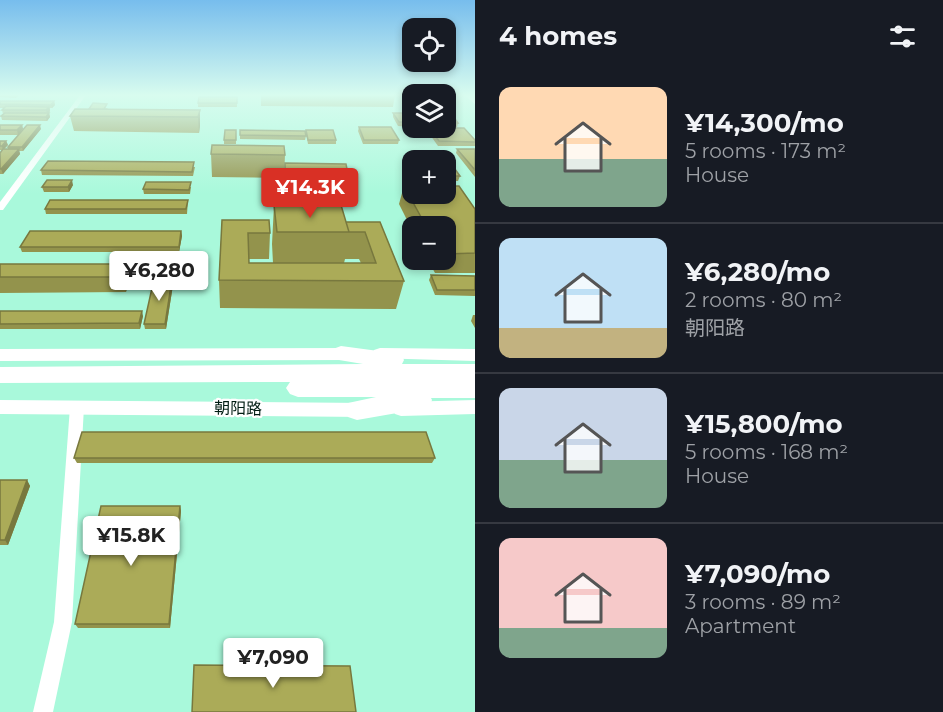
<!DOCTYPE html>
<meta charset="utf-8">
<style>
:root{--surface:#171b24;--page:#242831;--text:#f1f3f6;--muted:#9ea1a6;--line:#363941;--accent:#d93025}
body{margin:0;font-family:Montserrat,"Noto Sans SC",sans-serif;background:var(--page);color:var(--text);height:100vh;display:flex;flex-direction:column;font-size:22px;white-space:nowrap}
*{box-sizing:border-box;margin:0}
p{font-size:20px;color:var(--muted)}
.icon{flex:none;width:33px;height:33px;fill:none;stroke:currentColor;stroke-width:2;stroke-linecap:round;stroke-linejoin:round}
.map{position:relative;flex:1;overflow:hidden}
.drawer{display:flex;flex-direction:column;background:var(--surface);width:468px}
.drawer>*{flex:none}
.tools{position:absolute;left:402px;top:18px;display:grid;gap:12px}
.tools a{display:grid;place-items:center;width:54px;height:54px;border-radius:12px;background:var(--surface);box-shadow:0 3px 9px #0003;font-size:30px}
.price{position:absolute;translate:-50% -51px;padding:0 14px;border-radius:6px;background:#fff;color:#222;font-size:20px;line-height:39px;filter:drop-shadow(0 2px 3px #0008)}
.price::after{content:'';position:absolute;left:50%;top:36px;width:18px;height:14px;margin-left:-9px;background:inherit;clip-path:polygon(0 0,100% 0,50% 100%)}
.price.on{background:var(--accent);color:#fff}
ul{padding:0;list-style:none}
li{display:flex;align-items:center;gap:18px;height:150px;padding:0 24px}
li+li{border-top:2px solid var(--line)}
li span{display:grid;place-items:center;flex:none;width:168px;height:120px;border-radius:12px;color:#555}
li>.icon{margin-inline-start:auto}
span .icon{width:72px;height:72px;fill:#fffc;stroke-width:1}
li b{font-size:26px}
h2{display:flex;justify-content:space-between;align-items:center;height:72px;padding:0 24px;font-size:26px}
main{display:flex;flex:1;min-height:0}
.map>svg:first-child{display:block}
</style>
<main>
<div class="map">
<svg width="475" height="712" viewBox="0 0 475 712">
<rect width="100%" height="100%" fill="#a9f9db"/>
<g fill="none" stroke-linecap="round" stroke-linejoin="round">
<path fill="#fff" fill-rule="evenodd" d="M80 95H86L3 210H0V202Z
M77 402 82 403 84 407 72 622 53 712H33L54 622 70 407 72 403Z"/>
<path fill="#fff" fill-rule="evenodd" d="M464 95H472L475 98V104Z
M351 348 357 350 359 354 357 358 351 360 0 361V349Z
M380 348 475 349V361L374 358 372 354 374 350Z
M0 400 366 403 372 405 375 410 372 415 366 417 0 414Z
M475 400V414L401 416 395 414 392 409 395 404 401 402Z"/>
<path fill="#fff" fill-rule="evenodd" d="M341 346 401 354 404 360 402 364H475V398H431L432 400 429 407 420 409 357 420 348 417 344 410 348 403 376 397H298L290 394 286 388 290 382 0 383V367L363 364 333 359 330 354 333 349Z"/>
</g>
<path fill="#93934c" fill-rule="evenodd" d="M0 95H19L16 98 0 97Z
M261 95H395L393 107 261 106Z
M237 97V107H198V103Z
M0 101H54L55 105 52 108H50V111L49 113 50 117 47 121 2 120 1 116 3 114 2 110 4 108H0Z
M108 108 107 109 200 110V125L199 133 74 131 70 116 89 109Z
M393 113H412V127L398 126 393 117Z
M446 113 458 123 457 127H446Z
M0 125H22L23 129 18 135H0Z
M359 127 399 140 398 144H363L358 131Z
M429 128 475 140V146H438L428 132Z
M41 129 23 151H19L20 154 3 174H0V153L2 150H0V141H6L8 145 4 149H8V147Z
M236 130V144H224V140Z
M240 130 306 136 305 140 240 139Z
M306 130 336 140V144H308L306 134Z
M457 149H475V177L456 153Z
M211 154 285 155 284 178 212 177Z
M408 158H447L460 176 458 181H446V160H412V172L407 162Z
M285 163 347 169V174L285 173Z
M195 167 193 176 42 175 41 170Z
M73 185 69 192H44L42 187Z
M404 186 475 209V273H435L428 260H446V226H412V230L399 204Z
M191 187 190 194H144L143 189Z
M188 200 187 214H46L45 209Z
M274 205 346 222H380L404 281 396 309 220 308 219 280 222 220 270 233 269 259H249V263H273L272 244ZM345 259H359L361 263H344Z
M181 231 182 236 179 252H22L20 247Z
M0 264H126L129 279 126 292 0 293Z
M185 272 184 281H173L172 276Z
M431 275 475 276V296L435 295 429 280Z
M173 285 166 329H145L144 324Z
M0 311 143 316 140 329H0Z
M473 315H475V328L471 321Z
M74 458H435L432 463H77Z
M0 480H27L30 486 8 545H0Z
M180 506 181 511 170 628H78L75 624Z"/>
<path fill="#78783e" d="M54 101 55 105 52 108 51 105Z
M49 107 50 111 47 114 46 110Z
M200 110V125L199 133 198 117Z
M49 113 50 117 47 121 46 117Z
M22 125 23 129 18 135 17 130Z
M40 125 41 129 23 151 22 147Z
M6 141 8 145 3 150 2 146Z
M19 149 20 154 3 174 1 169Z
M72 180 73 185 69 192 68 187Z
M181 231 182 236 179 252V247Z
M126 264 129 279 126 292 123 277Z
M172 279 173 285 166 329 165 324Z
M142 311 143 316 140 329 139 323Z
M27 480 30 486 8 545 5 540Z
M180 506 181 511 170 628 169 624Z"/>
<path fill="#abab58" stroke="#78783e" stroke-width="1.5" d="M199 97H237V103H198Z
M0 101H54L51 105 0 104Z
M93 103 107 104 104 109H89Z
M6 106 49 107 46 110H2Z
M75 109 200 110 198 117 70 116Z
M5 113H49L46 117 1 116Z
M393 113H412V122H399Z
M446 113H451L458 123H446Z
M0 125H22L17 130H0Z
M27 125H40L22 147H8Z
M359 127H391L399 140H364Z
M429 128H464L475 140V142L439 141Z
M225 130H236V140H224Z
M240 130 305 131 306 136 240 135Z
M306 130H333L336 140H308Z
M0 141H6L2 146H0Z
M212 145 284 146 285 155 211 154Z
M3 149H19L1 169H0V153Z
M457 149H475V170Z
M408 158H447L460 176H446V160H412V165Z
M48 161 194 162 192 172 41 170Z
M285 163 346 164 347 169H285Z
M47 180H72L68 187H42Z
M146 182H191L189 190 143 189Z
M404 186H412V194H446V186H459L475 209V253L446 254V226H426Z
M50 200H188L186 209H45Z
M274 205H341L349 232H277Z
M222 220H269L270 233H248L249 263H376L365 232H349L346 222H380L404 281 219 280Z
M30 231H181L179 247H20Z
M0 264H126L123 277H0Z
M174 267H184L183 276H172Z
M431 275 475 276V290H437Z
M154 279H172L165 324H144Z
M0 311H142L139 323 0 324Z
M82 432H426L435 458H74Z
M0 480H27L5 540H0Z
M101 506H180L169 624H75Z
M194 665 350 666 356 712H192Z"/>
<linearGradient id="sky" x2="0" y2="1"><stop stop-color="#77bded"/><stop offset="0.49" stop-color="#d8fcef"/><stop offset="1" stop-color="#d8fcef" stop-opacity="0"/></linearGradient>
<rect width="475" height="194" fill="url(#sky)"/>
<g text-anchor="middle" stroke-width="4.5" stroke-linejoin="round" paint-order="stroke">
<g font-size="16" fill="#001c12" stroke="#fff">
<text transform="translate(238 408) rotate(1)" y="6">朝阳路</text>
</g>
</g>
</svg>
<div class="tools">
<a><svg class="icon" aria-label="locate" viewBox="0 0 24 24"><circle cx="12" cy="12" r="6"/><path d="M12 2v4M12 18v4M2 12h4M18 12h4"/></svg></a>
<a><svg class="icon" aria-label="layers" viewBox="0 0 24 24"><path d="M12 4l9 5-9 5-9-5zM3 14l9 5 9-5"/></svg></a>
<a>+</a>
<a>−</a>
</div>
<b class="price on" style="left:310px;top:219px">¥14.3K</b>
<b class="price" style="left:159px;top:302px">¥6,280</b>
<b class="price" style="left:131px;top:567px">¥15.8K</b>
<b class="price" style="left:273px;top:689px">¥7,090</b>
</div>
<section class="drawer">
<h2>4 homes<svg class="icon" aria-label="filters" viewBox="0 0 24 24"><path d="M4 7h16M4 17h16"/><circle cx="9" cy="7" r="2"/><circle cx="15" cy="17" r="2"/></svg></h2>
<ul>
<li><span style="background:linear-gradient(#ffd9b3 60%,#7fa58c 0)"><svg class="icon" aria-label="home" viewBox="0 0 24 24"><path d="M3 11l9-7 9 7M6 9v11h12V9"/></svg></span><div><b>¥14,300/mo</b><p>5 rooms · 173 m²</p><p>House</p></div></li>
<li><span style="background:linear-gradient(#bfe0f5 75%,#c2b280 0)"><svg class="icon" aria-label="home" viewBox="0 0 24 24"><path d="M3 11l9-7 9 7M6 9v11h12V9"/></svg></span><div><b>¥6,280/mo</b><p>2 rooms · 80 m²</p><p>朝阳路</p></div></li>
<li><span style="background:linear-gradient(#c9d6e8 60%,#7fa58c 0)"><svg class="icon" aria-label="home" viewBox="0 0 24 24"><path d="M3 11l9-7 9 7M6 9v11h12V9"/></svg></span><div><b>¥15,800/mo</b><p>5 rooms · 168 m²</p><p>House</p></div></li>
<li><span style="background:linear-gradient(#f6c9c9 75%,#7fa58c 0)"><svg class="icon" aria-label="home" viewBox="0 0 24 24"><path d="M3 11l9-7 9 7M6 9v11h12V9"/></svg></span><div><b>¥7,090/mo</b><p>3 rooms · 89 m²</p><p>Apartment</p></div></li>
</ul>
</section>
</main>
